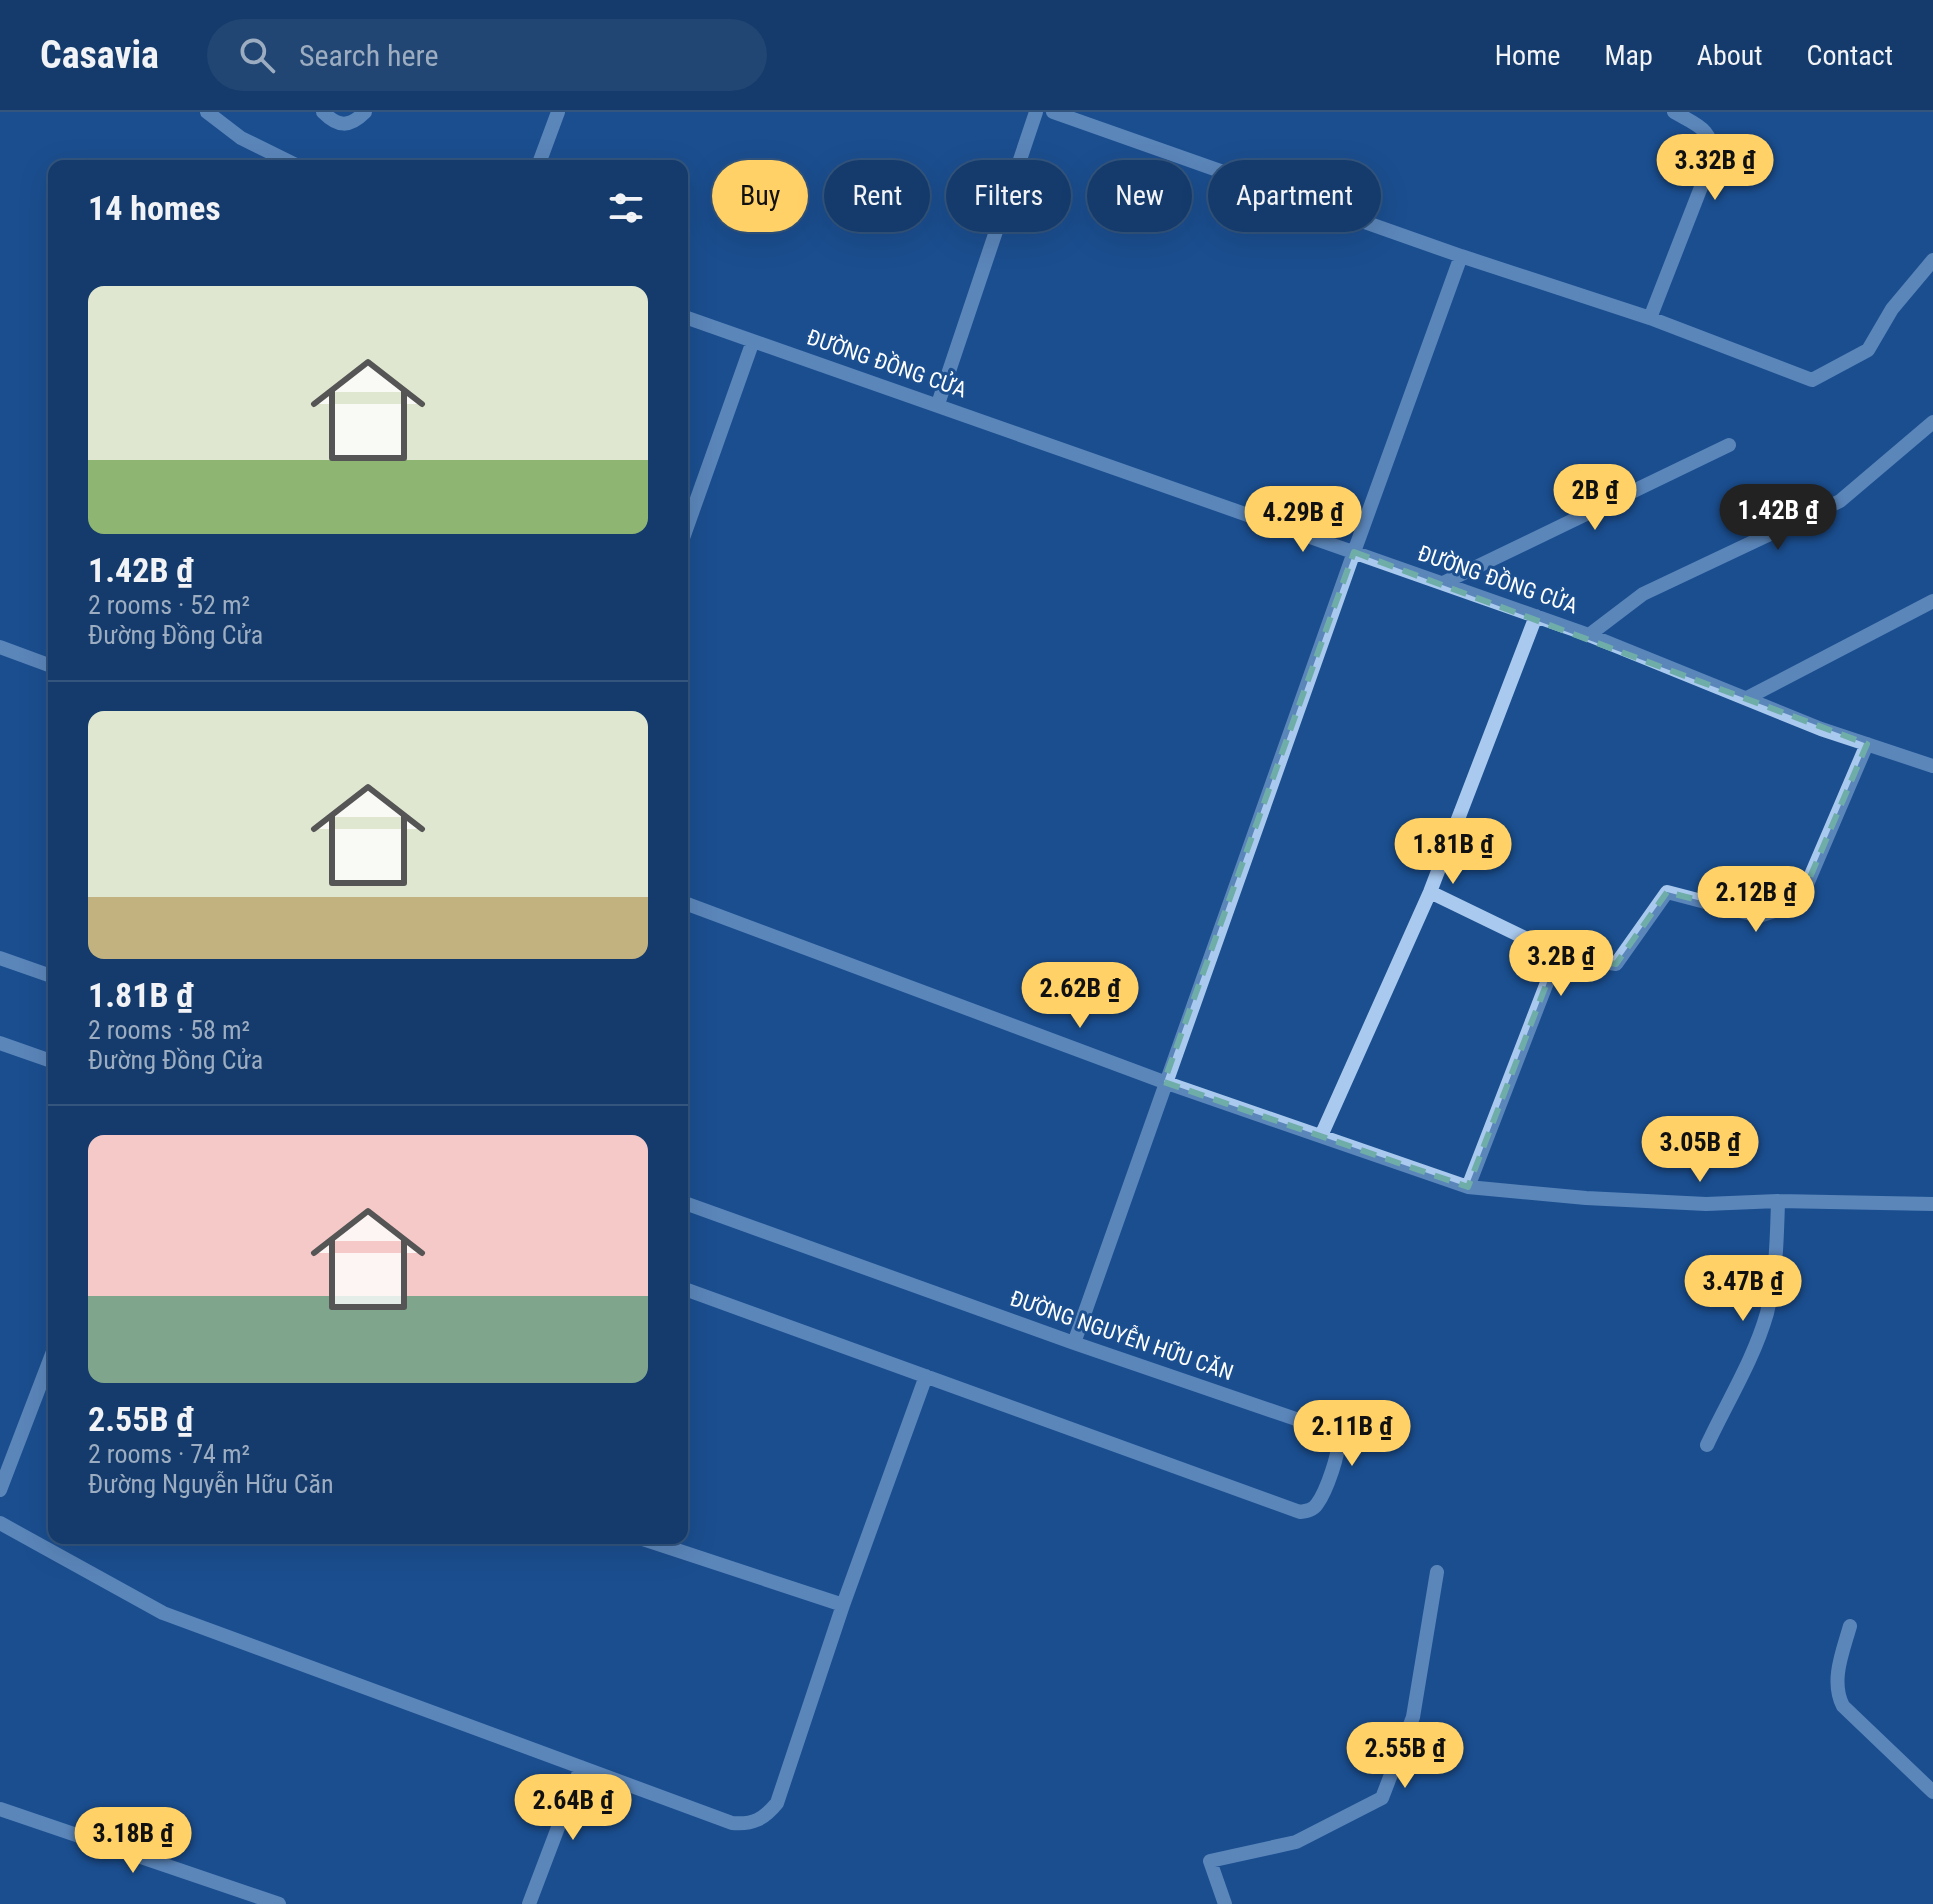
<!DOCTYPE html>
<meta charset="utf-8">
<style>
:root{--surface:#143b6b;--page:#214673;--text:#f1f3f6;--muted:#9dadc1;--line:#33557e;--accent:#ffd166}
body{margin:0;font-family:"Roboto Condensed",sans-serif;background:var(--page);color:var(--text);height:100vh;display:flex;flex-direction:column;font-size:30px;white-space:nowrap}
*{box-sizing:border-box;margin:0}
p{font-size:26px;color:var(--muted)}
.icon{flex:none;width:44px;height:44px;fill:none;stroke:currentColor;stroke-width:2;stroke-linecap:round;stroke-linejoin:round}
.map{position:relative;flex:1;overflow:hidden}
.panel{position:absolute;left:48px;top:48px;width:640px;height:1384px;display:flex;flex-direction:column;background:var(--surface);border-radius:16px;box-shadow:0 8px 32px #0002,0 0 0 2px var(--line)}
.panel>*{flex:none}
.banner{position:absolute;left:712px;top:48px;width:760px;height:72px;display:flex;gap:16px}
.price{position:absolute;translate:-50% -68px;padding:0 18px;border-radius:28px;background:var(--accent);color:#111;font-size:26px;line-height:52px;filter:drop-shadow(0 2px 4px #0008)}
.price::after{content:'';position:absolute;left:50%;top:48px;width:24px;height:18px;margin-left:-12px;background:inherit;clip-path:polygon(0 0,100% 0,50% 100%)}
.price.on{background:#222;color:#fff}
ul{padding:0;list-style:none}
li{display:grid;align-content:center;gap:16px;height:424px;padding:0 40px}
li+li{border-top:2px solid var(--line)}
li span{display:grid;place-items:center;height:248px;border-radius:16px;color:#555}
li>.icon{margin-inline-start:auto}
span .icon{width:144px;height:144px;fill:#fffc;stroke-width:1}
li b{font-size:34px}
h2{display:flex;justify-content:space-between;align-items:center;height:96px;padding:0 40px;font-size:34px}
.tag{padding:0 28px;border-radius:36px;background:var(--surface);box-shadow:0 8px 32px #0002,0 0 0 2px var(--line);font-size:28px;line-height:72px}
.tag.on{background:var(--accent);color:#111}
header{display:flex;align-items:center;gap:48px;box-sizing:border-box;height:112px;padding:0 40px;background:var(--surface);border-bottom:2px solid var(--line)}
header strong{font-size:38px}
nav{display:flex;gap:44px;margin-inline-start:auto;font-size:28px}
.search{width:560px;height:72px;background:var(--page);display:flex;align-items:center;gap:20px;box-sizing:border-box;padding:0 28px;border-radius:44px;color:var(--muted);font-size:30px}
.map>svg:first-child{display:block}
</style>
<header>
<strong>Casavia</strong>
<div class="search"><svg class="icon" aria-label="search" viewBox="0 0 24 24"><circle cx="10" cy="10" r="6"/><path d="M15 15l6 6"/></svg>Search here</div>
<nav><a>Home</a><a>Map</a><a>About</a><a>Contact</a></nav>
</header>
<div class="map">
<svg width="1933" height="1792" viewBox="0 0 1933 1792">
<rect width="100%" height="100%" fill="#1b4f8f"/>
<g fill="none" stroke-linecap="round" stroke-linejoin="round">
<path stroke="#a9c9ee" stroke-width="14" d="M207 0 241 26 298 54
M323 0C338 15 349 16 365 0
M1053 0 1461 144 1650 206 1812 268 1868 238 1892 197 1933 148
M538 54 558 0
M682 204 1589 523 1821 617 1933 654
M1650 206 1712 47C1714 17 1697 13 1674 0
M938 292 1036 0
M682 429 753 229
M1443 471 1729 333
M1589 523 1643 482 1840 389 1933 310
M0 535 54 555
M1747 586 1933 489
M1430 780 1558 842 1468 1075
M682 790 1164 970 1468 1075 1586 1086 1706 1092 1778 1089 1933 1092
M1558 842 1616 852 1667 780 1759 804 1799 791 1867 632
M0 846 54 865
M0 931 54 950
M1321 1024 1430 780 1536 504
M682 1090 1074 1231 1331 1319 1338 1325C1341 1339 1326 1380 1317 1392 1313 1398 1307 1399 1300 1400L682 1176
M1074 1231 1354 440 1461 144
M1707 1333C1727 1290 1754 1247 1767 1201 1776 1165 1777 1126 1778 1089
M0 1378 54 1237
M0 1411 163 1501 732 1711C753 1713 764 1707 777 1691L843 1493 926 1264
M640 1426 843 1493
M1850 1514C1843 1539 1830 1569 1843 1594L1933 1680
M0 1697 279 1792
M529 1792 581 1655
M1225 1792 1210 1749 1296 1730 1382 1686 1413 1605 1437 1460"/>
</g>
<path d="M0 0H1933V1792H0ZM1354 440 1867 632 1799 791 1759 804 1667 780 1616 852 1558 842 1468 1075 1164 970Z" fill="#1b4f8f" fill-opacity=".55" fill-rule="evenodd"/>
<path fill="none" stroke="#6fada8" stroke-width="6" stroke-dasharray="16 10" stroke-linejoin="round" d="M1354 440 1867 632 1799 791 1759 804 1667 780 1616 852 1558 842 1468 1075 1164 970Z"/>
<g text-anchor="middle" stroke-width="6" stroke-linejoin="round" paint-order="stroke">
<g font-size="22" fill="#fff" stroke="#1b4f8f">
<text transform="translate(887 251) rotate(19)" y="8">ĐƯỜNG ĐỒNG CỬA</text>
<text transform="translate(1498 467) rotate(19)" y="8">ĐƯỜNG ĐỒNG CỬA</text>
<text transform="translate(1122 1223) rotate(19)" y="8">ĐƯỜNG NGUYỄN HỮU CĂN</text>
</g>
</g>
</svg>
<b class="price" style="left:1715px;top:90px">3.32B ₫</b>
<b class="price" style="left:1595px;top:420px">2B ₫</b>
<b class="price on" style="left:1778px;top:440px">1.42B ₫</b>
<b class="price" style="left:1303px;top:442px">4.29B ₫</b>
<b class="price" style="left:1453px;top:774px">1.81B ₫</b>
<b class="price" style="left:1756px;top:822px">2.12B ₫</b>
<b class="price" style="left:1561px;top:886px">3.2B ₫</b>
<b class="price" style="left:1080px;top:918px">2.62B ₫</b>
<b class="price" style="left:1700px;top:1072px">3.05B ₫</b>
<b class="price" style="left:1743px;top:1211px">3.47B ₫</b>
<b class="price" style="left:1352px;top:1356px">2.11B ₫</b>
<b class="price" style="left:1405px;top:1678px">2.55B ₫</b>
<b class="price" style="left:573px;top:1730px">2.64B ₫</b>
<b class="price" style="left:133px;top:1763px">3.18B ₫</b>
<div class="banner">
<a class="tag on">Buy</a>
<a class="tag">Rent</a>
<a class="tag">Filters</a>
<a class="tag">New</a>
<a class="tag">Apartment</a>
</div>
<section class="panel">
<h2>14 homes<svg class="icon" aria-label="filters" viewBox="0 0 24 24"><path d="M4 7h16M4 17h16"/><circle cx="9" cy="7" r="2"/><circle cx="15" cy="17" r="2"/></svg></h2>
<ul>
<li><span style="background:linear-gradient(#dfe7d0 70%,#8fb573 0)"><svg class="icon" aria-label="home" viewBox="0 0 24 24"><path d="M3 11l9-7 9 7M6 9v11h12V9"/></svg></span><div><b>1.42B ₫</b><p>2 rooms · 52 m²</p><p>Đường Đồng Cửa</p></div></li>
<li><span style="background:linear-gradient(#dfe7d0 75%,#c2b280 0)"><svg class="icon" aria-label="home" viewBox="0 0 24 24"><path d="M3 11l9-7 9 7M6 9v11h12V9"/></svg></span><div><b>1.81B ₫</b><p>2 rooms · 58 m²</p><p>Đường Đồng Cửa</p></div></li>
<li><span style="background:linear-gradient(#f6c9c9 65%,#7fa58c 0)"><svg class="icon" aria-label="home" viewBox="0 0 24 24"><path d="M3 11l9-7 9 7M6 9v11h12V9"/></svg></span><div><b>2.55B ₫</b><p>2 rooms · 74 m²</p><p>Đường Nguyễn Hữu Căn</p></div></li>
</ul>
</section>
</div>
